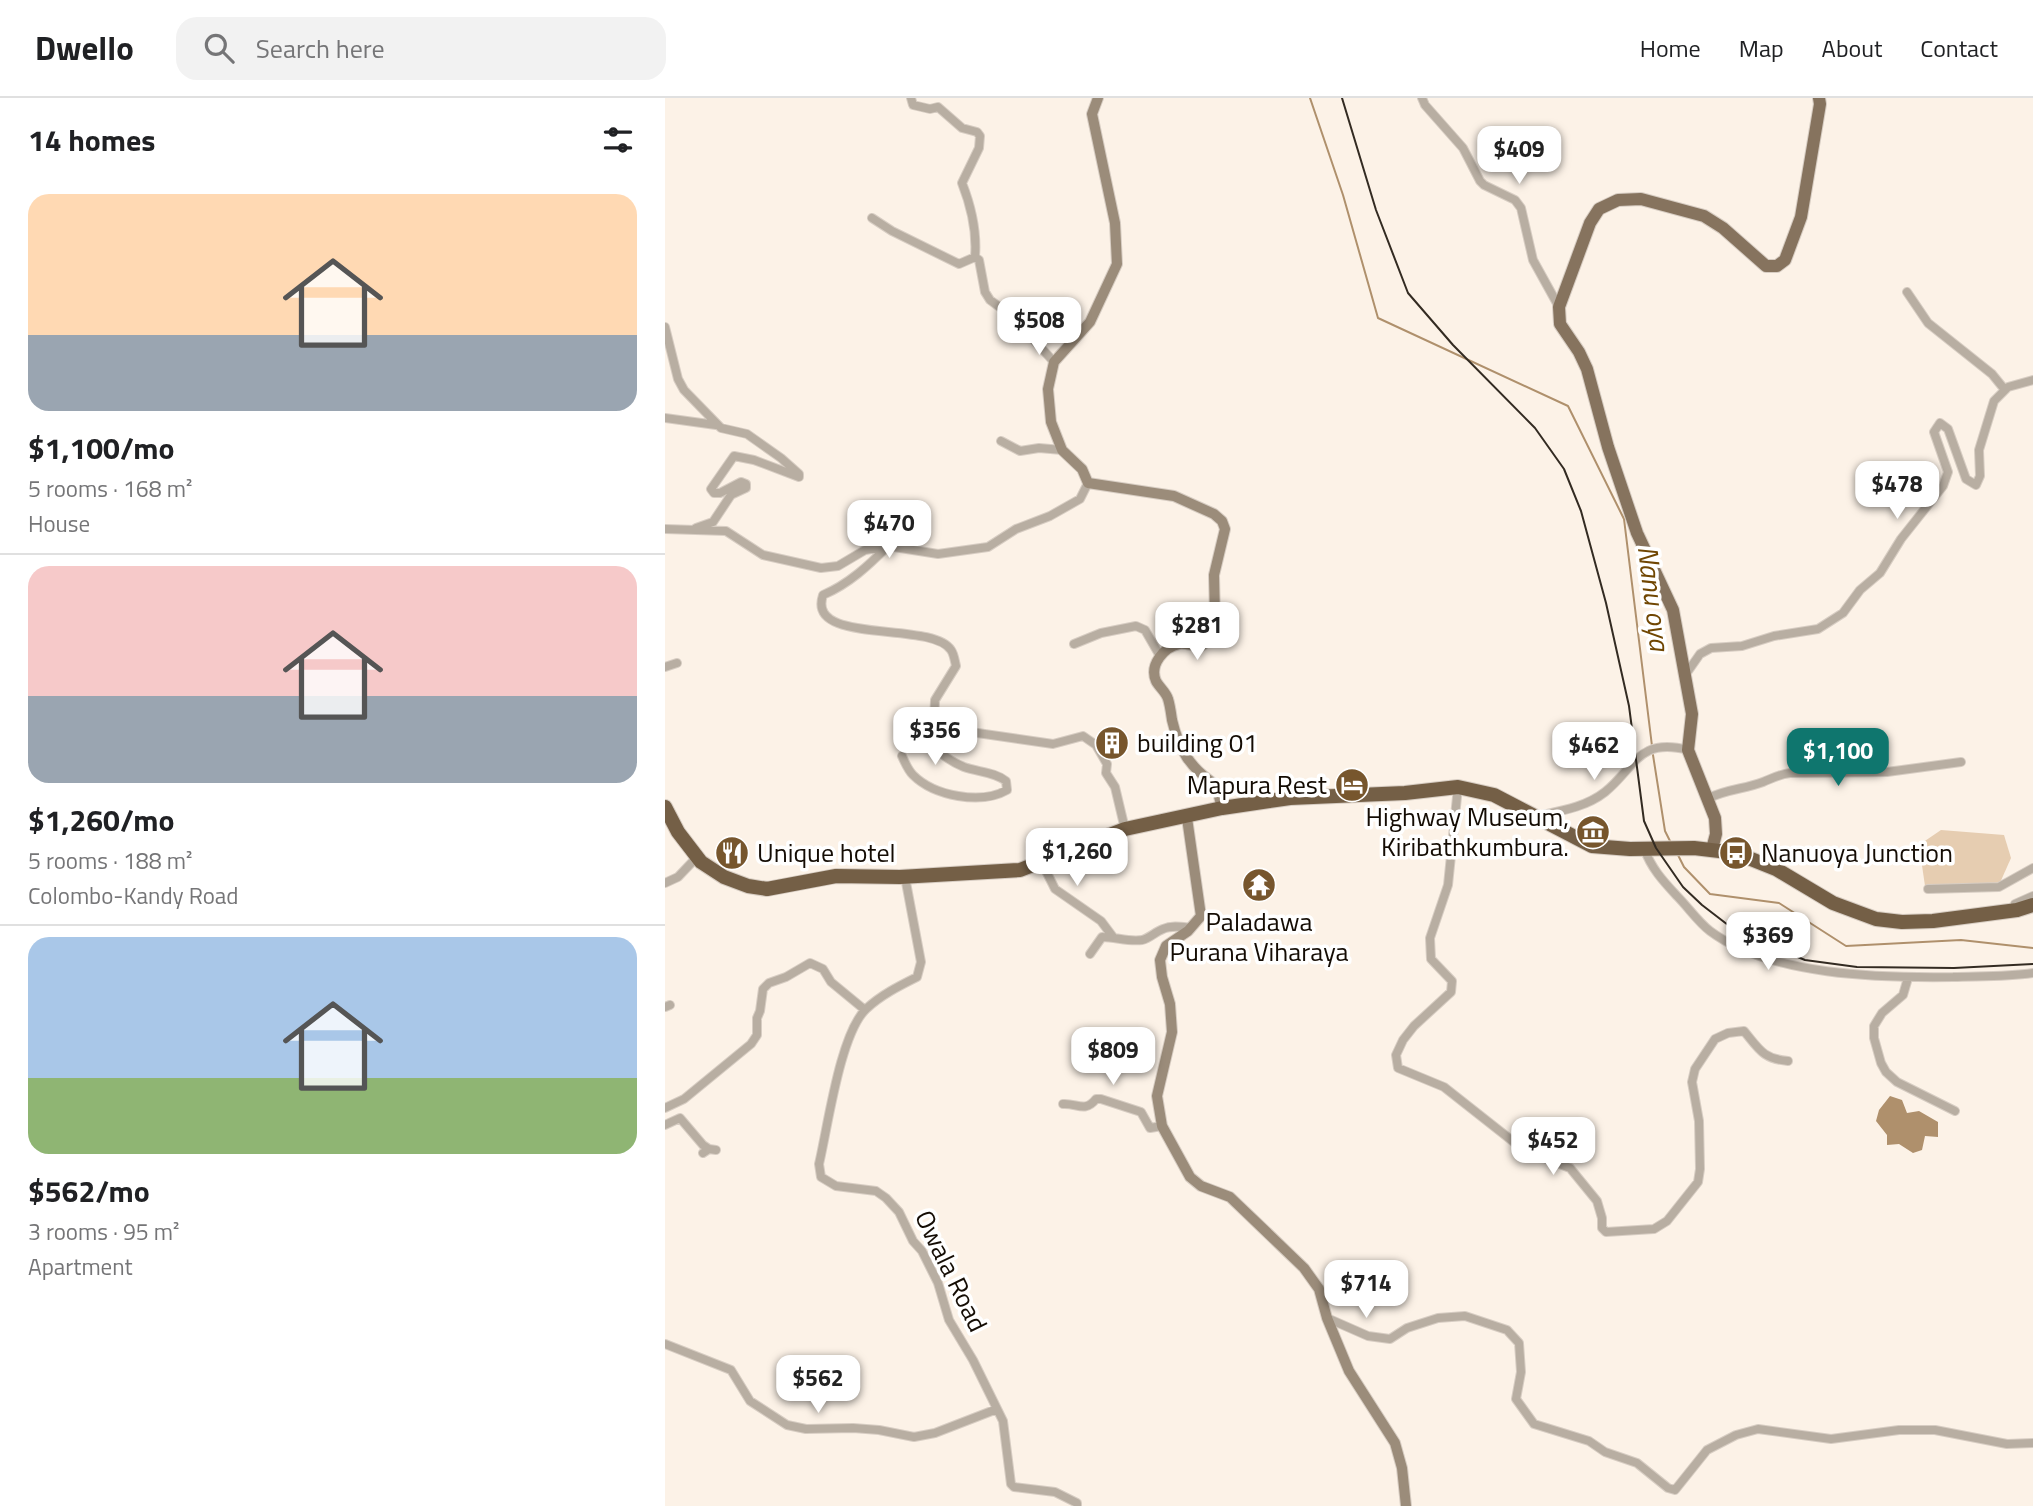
<!DOCTYPE html>
<meta charset="utf-8">
<style>
:root{--surface:#fff;--page:#f2f2f2;--text:#202124;--muted:#757577;--line:#e0e0e0;--accent:#0f766e}
body{margin:0;font-family:"Titillium Web",sans-serif;background:var(--page);color:var(--text);height:100vh;display:flex;flex-direction:column;font-size:26px;white-space:nowrap}
*{box-sizing:border-box;margin:0}
p{font-size:23px;color:var(--muted)}
.icon{flex:none;width:38px;height:38px;fill:none;stroke:currentColor;stroke-width:2;stroke-linecap:round;stroke-linejoin:round}
.map{position:relative;flex:1;overflow:hidden}
.sheet{display:flex;flex-direction:column;background:var(--surface);width:665px}
.sheet>*{flex:none}
.price{position:absolute;translate:-50% -60px;padding:0 16px;border-radius:14px;background:#fff;color:#222;font-size:23px;line-height:46px;filter:drop-shadow(0 2px 4px #0008)}
.price::after{content:'';position:absolute;left:50%;top:42px;width:21px;height:16px;margin-left:-10px;background:inherit;clip-path:polygon(0 0,100% 0,50% 100%)}
.price.on{background:var(--accent);color:#fff}
ul{padding:0;list-style:none}
li{display:grid;align-content:center;gap:14px;height:371px;padding:0 28px}
li+li{border-top:2px solid var(--line)}
li span{display:grid;place-items:center;height:217px;border-radius:21px;color:#555}
li>.icon{margin-inline-start:auto}
span .icon{width:126px;height:126px;fill:#fffc;stroke-width:1}
li b{font-size:30px}
h2{display:flex;justify-content:space-between;align-items:center;height:84px;padding:0 28px;font-size:30px}
header{display:flex;align-items:center;gap:42px;box-sizing:border-box;height:98px;padding:0 35px;background:var(--surface);border-bottom:2px solid var(--line)}
header strong{font-size:33px}
nav{display:flex;gap:38px;margin-inline-start:auto;font-size:24px}
.search{width:490px;height:63px;background:var(--page);display:flex;align-items:center;gap:18px;box-sizing:border-box;padding:0 24px;border-radius:21px;color:var(--muted);font-size:26px}
main{display:flex;flex:1;min-height:0}
.map>svg:first-child{display:block}
</style>
<header>
<strong>Dwello</strong>
<div class="search"><svg class="icon" aria-label="search" viewBox="0 0 24 24"><circle cx="10" cy="10" r="6"/><path d="M15 15l6 6"/></svg>Search here</div>
<nav><a>Home</a><a>Map</a><a>About</a><a>Contact</a></nav>
</header>
<main>
<section class="sheet">
<h2>14 homes<svg class="icon" aria-label="filters" viewBox="0 0 24 24"><path d="M4 7h16M4 17h16"/><circle cx="9" cy="7" r="2"/><circle cx="15" cy="17" r="2"/></svg></h2>
<ul>
<li><span style="background:linear-gradient(#ffd9b3 65%,#9aa5b1 0)"><svg class="icon" aria-label="home" viewBox="0 0 24 24"><path d="M3 11l9-7 9 7M6 9v11h12V9"/></svg></span><div><b>$1,100/mo</b><p>5 rooms · 168 m²</p><p>House</p></div></li>
<li><span style="background:linear-gradient(#f6c9c9 60%,#9aa5b1 0)"><svg class="icon" aria-label="home" viewBox="0 0 24 24"><path d="M3 11l9-7 9 7M6 9v11h12V9"/></svg></span><div><b>$1,260/mo</b><p>5 rooms · 188 m²</p><p>Colombo-Kandy Road</p></div></li>
<li><span style="background:linear-gradient(#a9c7e8 65%,#8fb573 0)"><svg class="icon" aria-label="home" viewBox="0 0 24 24"><path d="M3 11l9-7 9 7M6 9v11h12V9"/></svg></span><div><b>$562/mo</b><p>3 rooms · 95 m²</p><p>Apartment</p></div></li>
</ul>
</section>
<div class="map">
<svg width="1368" height="1408" viewBox="0 0 1368 1408">
<rect width="100%" height="100%" fill="#fcf2e7"/>
<path fill="#e6cdb1" d="M1276 732 1339 737 1346 760 1334 787 1260 788 1254 747Z"/>
<path fill="#af906c" d="M1225 998 1237 1002 1242 1015 1254 1013 1273 1024V1039L1260 1038 1257 1052 1248 1055 1234 1046 1222 1047V1037L1211 1023 1214 1012Z"/>
<g fill="none" stroke-linecap="round" stroke-linejoin="round">
<path stroke="#af906c" stroke-width="2" d="M645 0 678 97 713 220 903 308 959 421 987 648
M988 657 1000 733 1005 743
M1013 757 1019 769 1045 796 1114 805 1181 848 1296 842 1368 850"/>
<g stroke="#d7cdc3" stroke-width="10">
<path id="street" d="M246 0 248 7 265 11 273 9 297 30 312 34 315 38 314 50 297 85C306 108 312 135 310 159L314 162 320 194 325 202 340 213 348 226 368 241 389 264
M757 0 760 7 798 50 815 83 819 87 850 102 856 110 868 162 894 209
M207 120 227 133 294 166 310 159
M1242 194 1263 225 1327 276 1340 292
M0 229 13 281 19 292 56 330 82 336 116 360 134 376V379L89 362 69 358 46 391 49 395H55L76 384 81 386V390L66 397 48 424 31 430
M0 320 51 327
M336 343 355 353 374 350 397 352
M0 431 61 433 98 457 156 470 173 468 200 452 223 448 273 456 323 449 351 431 385 418 415 401 423 385
M223 448C204 467 184 486 158 497 141 548 266 522 286 552 289 556 290 564 291 568L270 602 269 623 278 630 388 646 418 638 431 647 442 666 441 675 450 689 460 731
M409 546 436 535 471 528 480 532 495 558
M0 569 12 565
M1021 576 1035 556 1046 550 1077 548 1109 538 1153 531 1178 515 1195 492 1215 475 1236 441 1278 388 1283 374 1269 334 1275 325 1283 331 1301 381 1311 387 1315 378 1314 352 1329 303 1343 289 1368 282
M237 658C240 665 243 672 248 677 269 698 316 707 342 692L341 683C330 674 313 674 299 669 284 663 263 649 262 631 262 626 264 619 265 614
M793 689 783 787 765 840 766 861 787 883 786 894 749 928 738 942 731 957 733 970 779 989 859 1052 905 1070 932 1103 937 1120V1130L941 1134 989 1131 1002 1123 1033 1084 1035 1071 1034 1023 1027 984 1030 971 1050 941 1063 935 1079 933C1094 951 1098 961 1123 963
M1044 700C1062 691 1080 691 1098 684 1108 680 1115 676 1125 675L1222 674 1296 664
M873 718C896 713 921 709 940 694 970 670 973 639 1023 652
M979 750C986 770 998 783 1012 798 1023 809 1033 824 1045 833 1105 878 1216 880 1288 879 1315 878 1341 879 1368 875
M377 765 390 791 436 823 448 839
M240 779 256 864 252 879C234 888 216 897 201 911 175 936 163 1028 154 1066L156 1079 171 1088 211 1093 221 1100 234 1114 248 1143 257 1153 273 1185 284 1222 308 1262 338 1323 346 1386 349 1389 390 1394 412 1405V1408
M0 785 13 779 32 759
M1263 791 1334 789 1368 770
M1350 806 1368 798
M425 856 437 839C451 839 463 844 477 842 485 840 490 834 498 831 507 827 517 829 526 830
M1243 880 1238 897 1217 915 1209 928V940L1216 965 1221 974 1232 984 1290 1013
M0 909 5 907
M398 1006C412 1005 420 1015 431 1001H436L476 1014 485 1030 497 1028
M0 1010 19 1001 86 946 92 937V920L95 913 98 891 104 885 121 879 145 865 158 871 166 884 200 912
M0 1027 15 1020 38 1047 44 1051
M38 1055 44 1051 51 1052
M662 1220 703 1238 725 1241 742 1230 773 1220 800 1218 842 1232 854 1245 856 1274 851 1301 869 1326 924 1343 940 1354 972 1365 1003 1390 1010 1392 1042 1352 1071 1337 1093 1331 1166 1341 1234 1332H1270L1342 1346 1368 1345
M0 1246 66 1272 85 1303 122 1327 141 1331 188 1330 214 1332 249 1339 270 1335 332 1311"/>
</g>
<g stroke="#d7cdc3" stroke-width="12">
<path id="secondary" d="M433 0 427 16 450 125 452 166 425 224 389 264 383 291 386 324 397 352 417 371 423 385 509 398 549 416 557 423 560 431 549 477 550 520 544 542 536 548C529 548 520 545 514 546 499 549 484 567 491 583 494 589 501 594 503 601 505 607 506 615 507 622 514 652 525 670 551 687L557 710
M522 720 536 818 523 833 501 848 495 862 497 879 505 906 507 934 492 998 497 1028 525 1079 536 1088 565 1099 639 1170 654 1191 662 1220 684 1273 730 1345 737 1370 741 1408"/>
</g>
<g stroke="#d7cdc3" stroke-width="14">
<path id="primary" d="M1047 751 1051 736 1050 720 1023 652 1027 616 1008 512 972 435 943 349 922 271 914 254 895 226 894 209 925 125 934 111 953 102 976 101 1039 118 1058 130 1101 168H1112L1120 162 1136 119 1155 6 1154 0"/>
</g>
<g stroke="#d7cdc3" stroke-width="16">
<path id="highway" d="M0 709 13 734 36 764 59 779 83 788 102 791 171 778 235 779 355 772 460 731 557 710 625 700 740 695 793 689 829 697 927 748 965 751 1029 750 1071 755 1111 771 1168 805 1211 821 1237 824 1268 823 1352 812 1368 807"/>
</g>
<use href="#street" stroke="#b8aea2" stroke-width="8"/>
<use href="#secondary" stroke="#9b8c7a" stroke-width="10"/>
<use href="#primary" stroke="#86735e" stroke-width="12"/>
<use href="#highway" stroke="#745f46" stroke-width="14"/>
<path stroke="#332b22" stroke-width="2" d="M677 0 711 112 743 195 788 247 870 330 899 371 916 413 941 505 964 608 979 723 991 750 1018 789 1037 807 1063 827 1099 845 1140 862 1192 869 1289 870 1368 866"/>
</g>
<defs>
<g id="building-disc" transform="scale(1.75)"><circle r="9.5" fill="#77562d" stroke="#fff"/><path d="M-4-6H4V6H1V3H-1V6H-4ZM-2.5-4.3h1.7v1.8h-1.7ZM.8-4.3h1.7v1.8H.8ZM-2.5-1h1.7V.8h-1.7ZM.8-1h1.7V.8H.8Z" fill="#fff"/></g>
<g id="hotel-disc" transform="scale(1.75)"><circle r="9.5" fill="#77562d" stroke="#fff"/><path d="M-6-4.5h1.5V1H6V5H4.5V3h-9V5H-6ZM-4 0a1.8 1.8 0 1 1 3.6 0ZM.5 0V-2.5h3Q6-2.5 6 0Z" fill="#fff"/></g>
<g id="museum-disc" transform="scale(1.75)"><circle r="9.5" fill="#77562d" stroke="#fff"/><path d="M0-6L6-3V-2H-6V-3ZM-5-1h2V3h-2ZM-1-1h2V3h-2ZM3-1h2V3H3ZM-6 4H6V6H-6Z" fill="#fff"/></g>
<g id="restaurant-disc" transform="scale(1.75)"><circle r="9.5" fill="#77562d" stroke="#fff"/><path d="M-5-6h1v4h1v-4h1v4h1v-4h1v5L-1.5 .5V6h-2V.5L-5-1ZM5-6V6H3V1.5H1.5Q1.5-4 5-6Z" fill="#fff"/></g>
<g id="bus-disc" transform="scale(1.75)"><circle r="9.5" fill="#77562d" stroke="#fff"/><path d="M-5-6H5V4H4V6H2V4H-2V6H-4V4H-5ZM-3.5-4V0h7V-4ZM-3.5 1.2v1.5H-2V1.2ZM2 1.2v1.5H3.5V1.2Z" fill="#fff"/></g>
<g id="temple-disc" transform="scale(1.75)"><circle r="9.5" fill="#77562d" stroke="#fff"/><path d="M0-6L5-2H3V0L6.5 2.5H4V6H1.5V3h-3V6H-4V2.5H-6.5L-3 0V-2H-5Z" fill="#fff"/></g>
</defs>
<g fill-rule="evenodd">
<use href="#building-disc" x="447" y="645"/>
<use href="#hotel-disc" x="687" y="687"/>
<use href="#museum-disc" x="928" y="734"/>
<use href="#restaurant-disc" x="67" y="755"/>
<use href="#bus-disc" x="1071" y="755"/>
<use href="#temple-disc" x="594" y="787"/>
</g>
<g text-anchor="middle" stroke-width="7" stroke-linejoin="round" paint-order="stroke">
<g font-size="26" fill="#140c04" stroke="#fff" text-anchor="start">
<text x="472" y="654">building 01</text>
<text x="662" y="696" text-anchor="end">Mapura Rest</text>
<text x="904" y="728" text-anchor="end">Highway Museum,<tspan x="904" dy="30">Kiribathkumbura.</tspan></text>
<text x="92" y="764">Unique hotel</text>
<text x="1096" y="764">Nanuoya Junction</text>
<text x="594" y="833" text-anchor="middle">Paladawa<tspan x="594" dy="30">Purana Viharaya</tspan></text>
</g>
<g font-size="26" fill="#140c04" stroke="#fff">
<text transform="translate(286 1173) rotate(64)" y="9">Owala Road</text>
</g>
<g font-size="28" font-style="italic" fill="#704602" stroke="#fff">
<text transform="translate(989 500) rotate(83)" y="10">Nanu oya</text>
</g>
</g>
</svg>
<b class="price" style="left:854px;top:88px">$409</b>
<b class="price" style="left:374px;top:259px">$508</b>
<b class="price" style="left:1232px;top:423px">$478</b>
<b class="price" style="left:224px;top:462px">$470</b>
<b class="price" style="left:532px;top:564px">$281</b>
<b class="price" style="left:270px;top:669px">$356</b>
<b class="price" style="left:929px;top:684px">$462</b>
<b class="price on" style="left:1173px;top:690px">$1,100</b>
<b class="price" style="left:412px;top:790px">$1,260</b>
<b class="price" style="left:1103px;top:874px">$369</b>
<b class="price" style="left:448px;top:989px">$809</b>
<b class="price" style="left:888px;top:1079px">$452</b>
<b class="price" style="left:701px;top:1222px">$714</b>
<b class="price" style="left:153px;top:1317px">$562</b>
</div>
</main>
